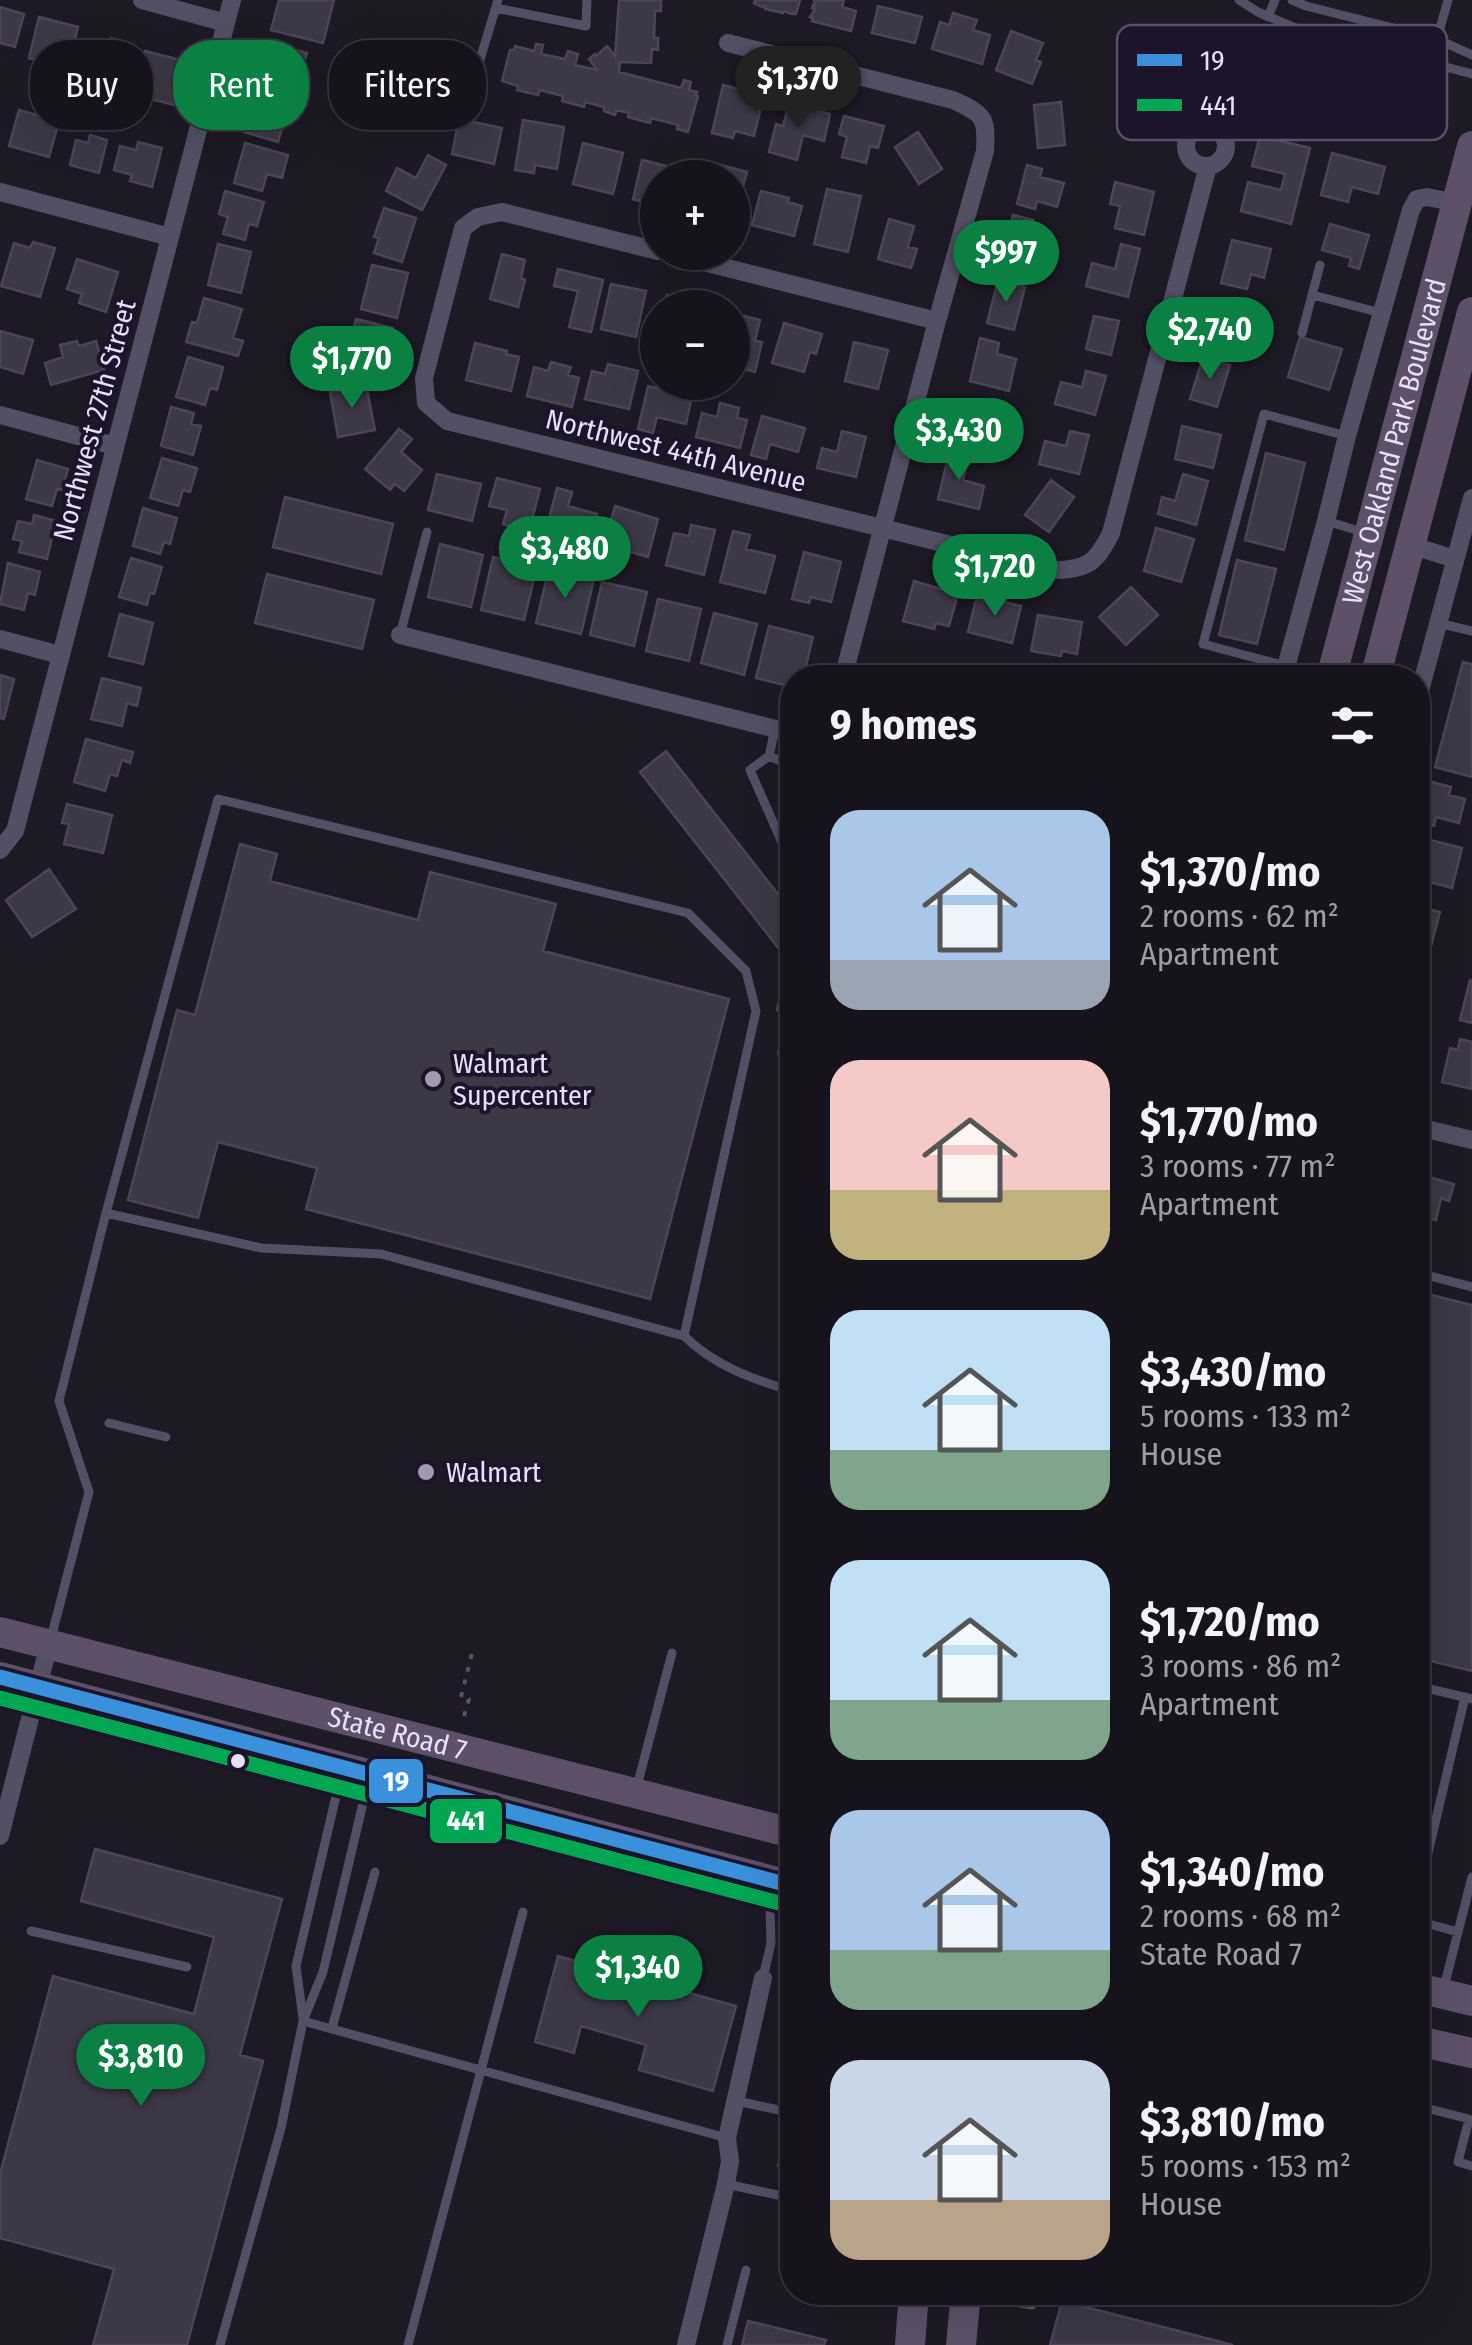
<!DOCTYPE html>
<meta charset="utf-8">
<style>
:root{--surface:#16131c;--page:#1f1c25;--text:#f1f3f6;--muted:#9e9ea3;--line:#35323b;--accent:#0b8043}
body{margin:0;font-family:"Fira Sans Condensed",sans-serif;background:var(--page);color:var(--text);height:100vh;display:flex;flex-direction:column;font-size:38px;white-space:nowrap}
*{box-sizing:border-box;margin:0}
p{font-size:32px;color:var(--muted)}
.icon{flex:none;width:55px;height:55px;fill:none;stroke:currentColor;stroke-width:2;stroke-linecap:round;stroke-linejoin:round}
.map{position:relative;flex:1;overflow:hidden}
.panel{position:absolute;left:780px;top:665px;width:650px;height:1640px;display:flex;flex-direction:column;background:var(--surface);border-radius:40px;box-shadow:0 10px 40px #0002,0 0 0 2px var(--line)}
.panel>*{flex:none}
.hud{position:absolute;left:30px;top:40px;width:600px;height:90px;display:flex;gap:20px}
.controls{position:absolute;left:640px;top:160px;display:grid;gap:20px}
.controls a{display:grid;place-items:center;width:110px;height:110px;border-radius:50%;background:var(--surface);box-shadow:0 10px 40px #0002,0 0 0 2px var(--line);font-size:50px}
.price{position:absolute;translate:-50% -85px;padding:0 22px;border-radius:35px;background:var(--accent);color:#fff;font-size:32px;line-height:65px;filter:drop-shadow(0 2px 5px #0008)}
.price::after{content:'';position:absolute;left:50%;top:60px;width:30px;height:22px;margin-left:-15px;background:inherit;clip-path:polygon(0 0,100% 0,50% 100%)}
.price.on{background:#222;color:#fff}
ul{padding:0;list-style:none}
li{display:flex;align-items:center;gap:30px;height:250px;padding:0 50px}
li span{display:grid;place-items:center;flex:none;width:280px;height:200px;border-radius:30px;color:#555}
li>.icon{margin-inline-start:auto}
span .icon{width:120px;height:120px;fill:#fffc;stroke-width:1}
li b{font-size:42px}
h2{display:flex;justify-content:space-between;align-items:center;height:120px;padding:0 50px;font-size:42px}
.pill{padding:0 35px;border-radius:40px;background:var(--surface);box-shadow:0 10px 40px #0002,0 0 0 2px var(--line);font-size:35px;line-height:90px}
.pill.on{background:var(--accent);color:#fff}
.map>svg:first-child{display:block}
</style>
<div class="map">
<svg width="1472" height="2345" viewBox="0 0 1472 2345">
<rect width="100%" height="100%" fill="#1d1925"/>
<path fill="#3c3846" stroke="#4b4557" stroke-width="2.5" d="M279 0H334L323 43 271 30Z
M619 0H661V11H655L654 38H658V50L652 49 651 63 620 62 619 72 681 88 684 80 691 82 689 90 697 92 696 95 698 96 688 132 677 129 678 125 651 118 650 123 628 117 629 113 616 110 615 115 604 111V107L585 102 584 107 562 101 563 96 540 90 538 95 517 90 518 86 502 81 510 50H514L515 46 534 51 536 44 543 45 541 54 565 59 568 51 578 54 575 65 597 70 589 59 595 54 596 56 607 46 615 56Z
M755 0H800L796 14H791L784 11 783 13 765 9V6L762 7 754 3Z
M814 0H844L842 7 856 11 851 31 812 21 813 18 810 17 815 9 812 8 813 5H815Z
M878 6 922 17 915 43 872 33Z
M0 7 24 14 15 47 0 43Z
M953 13 977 20 973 30 990 35 982 64 932 49 940 22 949 25Z
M39 17 78 27 72 52 59 49 55 64 29 58Z
M1011 31 1043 43 1036 60 1041 62 1032 84 996 70Z
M111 38 132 44 123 75 111 72 109 81 88 75 91 65 80 62 86 41 108 47Z
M271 43 307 53 300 76 293 74 289 90 259 82Z
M145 51 185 61 174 105 143 97 146 87 136 85Z
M723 85 764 95 754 136 735 131 733 138 712 133Z
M255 93 289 103 278 142 244 132Z
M1061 102 1065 145 1038 148 1034 105Z
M789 104 830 114 824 141 803 135 797 160 769 152 776 124 783 126Z
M19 110 59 121 49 157 9 146Z
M844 116 884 126 878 148 870 146 866 163 842 157 847 137 839 134Z
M459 119 502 128 494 164 452 154Z
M523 120 564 127 557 169 535 165 534 173 515 170Z
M918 132 942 169 919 184 895 147Z
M90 135 107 140 99 173 70 165 76 140 88 143Z
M1260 136 1310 148 1291 224 1241 211 1248 182 1281 190 1285 174 1252 166Z
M138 142 162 148 152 187 130 181 132 175 114 170 120 146 136 150Z
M245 143 288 155 282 178 267 174 262 191 234 183Z
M583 143 623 153 613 194 573 184Z
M1332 153 1385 167 1378 194 1352 187 1348 202 1321 195Z
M428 155 446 165 422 210 386 191 397 168 416 178Z
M642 160 683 170 681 178H658V206L633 199Z
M721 165 747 172 742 190 732 189V178H718Z
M1027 165 1042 169 1040 177 1064 183 1057 207 1037 201 1035 209 1017 204Z
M1115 182 1154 192 1144 235 1115 228 1120 206 1110 204Z
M827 189 861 196 848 252 814 244Z
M225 191 264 202 257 226 249 224 245 240 223 234 228 217 219 214Z
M761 191 789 198 788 202 802 206 794 236 752 225Z
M384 208 416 218 402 262 374 253 379 238 374 237Z
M1013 215 1033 220 1027 245 1047 250 1041 274 1001 265Z
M889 219 914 226 908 247 917 249 911 268 878 259Z
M1330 224 1369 235 1359 269 1349 266 1351 258 1322 250Z
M1232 240 1271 249 1264 278 1251 274 1247 289 1221 283Z
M33 242 55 248 40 297 1 286 14 243 30 248Z
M218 244 251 252 241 293 208 285Z
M1121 244 1140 249 1128 297 1086 286 1092 263 1115 269Z
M502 254 525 260 521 278 525 280 518 307 490 299Z
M77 259 118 272 106 312 79 303 82 294 67 289Z
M372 265 408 273 397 318 361 309Z
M558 269 603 280 591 332 569 327 578 291 554 286Z
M998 280 1025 287 1014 330 987 323Z
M611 284 646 291 636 337 601 329Z
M667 295 708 305 707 308H664Z
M204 298 242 309 233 338 243 341 238 356 186 342 192 322 197 323Z
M1214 307 1253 318 1246 343 1226 337 1224 345 1205 340Z
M732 313 760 320 755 341 762 342 755 372 732 366 735 355H732Z
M1094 316 1119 321 1111 355 1086 349Z
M356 319 393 328 382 373 344 363Z
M784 323 822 334 816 354 810 352 804 372 772 363Z
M0 331 33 340 23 374 0 367Z
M1300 337 1342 349 1329 390 1288 377Z
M980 338 999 343 997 354 1016 359 1009 391 970 381Z
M77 341 79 346 96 341 104 370 51 385 45 363 63 357 60 345Z
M854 342 888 350 878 389 845 381Z
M475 343 507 351 506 354 519 357 511 391 466 380Z
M188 357 223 367 217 390 210 388 205 405 176 397Z
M1203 357 1230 365 1217 407 1190 399Z
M551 362 571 367 568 375 579 378 572 407 527 396 534 367 548 371Z
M608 364 638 371 629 409 585 399 592 371 605 374Z
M1086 371 1106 376 1095 415 1055 404 1061 382 1082 387Z
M366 385 375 430 338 437 330 392Z
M648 386 692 396 686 424 657 417 653 433 638 429Z
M720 403 739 408 737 418 747 420 740 448 696 437 702 413 717 417Z
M962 406 990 413 982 446 954 439Z
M171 407 194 413 191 424 201 426 193 455 161 446Z
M762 416 805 428 798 452 770 444 766 459 751 455Z
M1182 426 1221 435 1213 468 1175 459Z
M399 429 412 439 401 452 422 470 404 491 395 484 390 490 365 469Z
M842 431 866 437 856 477 817 468 822 448 837 452Z
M1070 431 1089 435 1079 474 1039 464 1045 441 1066 446Z
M950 449 969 454 963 480 984 486 979 509 938 499Z
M1266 453 1305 463 1284 550 1245 540Z
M162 458 197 468 190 492 183 490 178 506 150 498Z
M37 460 68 469 62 490 57 489 52 506 26 499Z
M437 474 481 484 472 521 428 510Z
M1183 474 1208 481 1196 525 1158 514 1162 497 1175 501Z
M497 478 540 489 529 531 503 524 507 510 489 506Z
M1051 480 1074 497 1049 532 1025 515Z
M557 488 572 492 568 506 597 514 587 552 557 544 560 534 546 530Z
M285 497 393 524 381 574 273 547Z
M615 506 658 519 648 557 626 551 629 541 607 535Z
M143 508 177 518 170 544 164 542 160 554 133 546Z
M34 515 56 521 47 559 19 552 22 541 13 539 18 521 32 524Z
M691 525 715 530 704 575 666 565 674 533 689 536Z
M1156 528 1194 539 1181 582 1144 571Z
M733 531 750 535 746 549 775 556 765 593 720 582Z
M440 544 483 555 471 607 428 597Z
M804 552 841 562 831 602 811 597 809 603 792 599Z
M493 557 537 567 524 620 481 610Z
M131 558 162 567 154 594 150 593 147 605 119 597Z
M1237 560 1276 569 1257 644 1219 635Z
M8 563 40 572 35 595 28 593 24 610 0 604Z
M549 568 594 579 581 634 536 623Z
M267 574 374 600 362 649 255 623Z
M914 581 958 594 949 626 936 623 934 629 903 621Z
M602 582 647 592 634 646 590 635Z
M1131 587 1158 615 1126 645 1099 617Z
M977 595 1021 606 1012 643 968 632Z
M658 599 701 609 689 661 646 651Z
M714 613 757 624 744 675 701 663Z
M120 614 153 623 143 664 109 656Z
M1038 615 1082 622 1077 654 1062 651 1061 656 1031 651Z
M769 626 813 637 803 678H792V687L756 678Z
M1463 662 1472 664V777L1435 767Z
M0 675 14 679 4 719 0 718Z
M102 678 141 688 137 706 127 703 122 726 91 719Z
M86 739 133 752 130 763 122 760 117 776 110 774 105 791 74 782Z
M666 751 792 912V946L783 954 640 772Z
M1428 781 1451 787 1449 795 1465 799 1459 823 1436 817 1434 826 1418 821Z
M67 804 112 815 103 853 64 844 69 824 62 823Z
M1418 837 1462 848 1452 888 1418 879Z
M240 844 277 854 270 881 418 920 430 872 556 904 543 951 729 999 650 1299 306 1209 317 1168 218 1142 198 1218 128 1200 177 1010 195 1015Z
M49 869 76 909 32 937 6 900Z
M1418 907 1440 912 1429 954 1418 951Z
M785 976 792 978V1014L777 1010Z
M1470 980 1472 981V1023L1460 1020Z
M1460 1039 1472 1042V1089L1442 1082 1450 1048 1458 1050Z
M1418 1174 1454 1184 1449 1201 1441 1198 1436 1220 1418 1215Z
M1419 1292 1472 1305V1671L1418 1658Z
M95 1849 282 1899 240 2055 263 2061 187 2345H93L114 2269 0 2238V2174L53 1976 194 2014 214 1937 81 1901Z
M558 1956 736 2006 713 2091 639 2070 646 2045 581 2026 574 2053 535 2042Z
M787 2133 792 2135V2170L778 2166Z
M1062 2301 1233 2345H1050Z
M748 2321 826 2340 824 2345H742Z"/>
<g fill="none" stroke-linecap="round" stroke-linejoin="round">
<path stroke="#4f5665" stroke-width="4" stroke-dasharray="5 8" stroke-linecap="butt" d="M464 1716 469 1699 461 1697 473 1649
M846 2299 868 2292"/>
<path stroke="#534f64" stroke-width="9" d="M1239 0 1258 12 1293 27 1472 74
M1292 0 1306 6 1437 39 1472 55
M496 8 586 26 587 0
M1268 17 1275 0
M1437 39 1448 0
M476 73 498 0
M1313 295 1381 313
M1302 333 1320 265
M1326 521 1366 533
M1438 623 1472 631
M400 635 427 532
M1286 666 1203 644 1264 414 1347 436
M775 729 769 756 750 770 792 865
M769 756 781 761 792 788
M1418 1273 1472 1287
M684 1336C715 1366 752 1379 792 1391
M109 1423 166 1437
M50 1642 89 1492 59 1401 106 1213 218 799 688 913 746 971 756 1011 684 1336 381 1254 261 1248 106 1213
M1418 1686 1472 1699
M636 1790 672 1653
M757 1883 770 1910 771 1943 763 1978
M1418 1895 1465 1697
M1418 1921 1458 1932
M31 1931 187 1967
M1443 1991 1472 1877
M303 2018 296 1966 341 1775
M303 2021 727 2138
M332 2028 375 1872
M737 2101 792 2113
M1418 2106 1469 2119 1458 2162 1472 2166
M726 2184 792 2198
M969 2295 1032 2305
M220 2345 281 2128 303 2021 323 1972 369 1778
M408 2345 523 1912
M727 2345 746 2270"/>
<path stroke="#534f64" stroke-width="18" d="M142 0 226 23
M728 43 953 100C984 114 987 117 985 151L937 321 843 678
M1186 146a20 20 0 1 1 40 0a20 20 0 1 1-40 0Z
M0 192 170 237
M658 251 502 212 478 217 463 228 424 378 426 403 447 421 1053 570C1087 570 1096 563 1111 533L1208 166
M664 252 937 321
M0 415 115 446
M1410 545 1455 559
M400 635 792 733
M0 639 60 655
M1283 678 1326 521 1347 436 1411 210 1417 199 1427 197 1457 203
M1418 698 1472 498
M0 850 15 831 232 0
M786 1053 792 1054
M1418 1127 1472 1140
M0 1836 49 1644
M686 2345 726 2184 730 2161 727 2138 763 1978"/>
<g stroke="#5d5068" stroke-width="30">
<path id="s1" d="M1331 678 1472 146"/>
<path d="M1375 678 1472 312"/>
<path id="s2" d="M0 1632 792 1833"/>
<path d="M0 1677 792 1886"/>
<path d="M1418 1988 1472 2001"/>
<path d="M1418 2041 1472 2053"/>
<path d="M910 2345 914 2292"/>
<path d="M961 2345 966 2292"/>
</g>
<g stroke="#1b142a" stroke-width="22">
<path id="bus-1" d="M0 1677 792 1886"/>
</g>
<g stroke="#1b142a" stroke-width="22">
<path id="bus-2" d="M0 1698 787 1905"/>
</g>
<use href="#bus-1" stroke="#3a90db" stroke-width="15"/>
<use href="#bus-2" stroke="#00a651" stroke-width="15"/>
</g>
<g fill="#a09ab1" stroke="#1b142a" stroke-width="4">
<circle cx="433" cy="1079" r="10"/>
<circle cx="426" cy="1472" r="10"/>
</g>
<circle fill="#e7e0fc" stroke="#1b142a" stroke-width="4" cx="238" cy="1761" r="9"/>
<g text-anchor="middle" stroke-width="8" stroke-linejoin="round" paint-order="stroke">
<g font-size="28" fill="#e7e0fc" stroke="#1b142a">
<text transform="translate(94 420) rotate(-75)" y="10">Northwest 27th Street</text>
<text dy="10" stroke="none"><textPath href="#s1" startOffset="245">West Oakland Park Boulevard</textPath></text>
<text transform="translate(676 450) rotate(14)" y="10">Northwest 44th Avenue</text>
<text dy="10" stroke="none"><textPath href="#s2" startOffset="410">State Road 7</textPath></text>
</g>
<g font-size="28" fill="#e7e0fc" stroke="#1b142a" text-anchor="start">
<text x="453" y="1073">Walmart<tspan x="453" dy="32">Supercenter</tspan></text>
<text x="446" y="1482">Walmart</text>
</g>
</g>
<rect x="1117" y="25" width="330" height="115" rx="15" fill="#1b142a" stroke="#585169" stroke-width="2.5"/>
<rect x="1137" y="54" width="45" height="12" fill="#3a90db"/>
<rect x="1137" y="99" width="45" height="12" fill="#00a651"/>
<g font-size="28" fill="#e7e0fc">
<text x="1200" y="70">19</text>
<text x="1200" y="115">441</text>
</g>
<g stroke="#1b142a" stroke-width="4">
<rect x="367" y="1757" width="58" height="48" rx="10" fill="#3a90db"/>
<rect x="428" y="1797" width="76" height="48" rx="10" fill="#00a651"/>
</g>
<g font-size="28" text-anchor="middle" font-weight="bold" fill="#fff">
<text x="396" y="1791">19</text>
<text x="466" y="1830">441</text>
</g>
</svg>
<div class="controls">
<a>+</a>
<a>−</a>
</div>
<b class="price on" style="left:798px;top:131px">$1,370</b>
<b class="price" style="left:1006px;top:305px">$997</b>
<b class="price" style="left:1210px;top:382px">$2,740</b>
<b class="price" style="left:352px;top:411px">$1,770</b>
<b class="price" style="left:959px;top:483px">$3,430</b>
<b class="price" style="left:565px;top:601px">$3,480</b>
<b class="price" style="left:995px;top:619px">$1,720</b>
<b class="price" style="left:638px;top:2020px">$1,340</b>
<b class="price" style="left:141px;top:2109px">$3,810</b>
<div class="hud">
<a class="pill">Buy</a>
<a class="pill on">Rent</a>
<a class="pill">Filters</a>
</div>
<section class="panel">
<h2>9 homes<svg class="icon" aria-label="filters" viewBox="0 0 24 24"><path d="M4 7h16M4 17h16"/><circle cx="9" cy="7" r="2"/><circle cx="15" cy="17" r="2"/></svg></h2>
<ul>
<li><span style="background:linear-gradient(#a9c7e8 75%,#9aa5b1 0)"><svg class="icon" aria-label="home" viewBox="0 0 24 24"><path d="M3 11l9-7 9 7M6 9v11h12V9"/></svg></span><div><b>$1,370/mo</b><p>2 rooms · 62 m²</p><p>Apartment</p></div></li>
<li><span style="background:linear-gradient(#f6c9c9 65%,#c2b280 0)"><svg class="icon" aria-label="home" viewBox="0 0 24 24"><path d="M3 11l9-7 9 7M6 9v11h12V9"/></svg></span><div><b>$1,770/mo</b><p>3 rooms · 77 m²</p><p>Apartment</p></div></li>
<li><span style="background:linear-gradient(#bfe0f5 70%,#7fa58c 0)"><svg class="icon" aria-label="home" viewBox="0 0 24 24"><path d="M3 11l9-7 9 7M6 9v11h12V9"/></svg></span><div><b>$3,430/mo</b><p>5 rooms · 133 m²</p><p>House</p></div></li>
<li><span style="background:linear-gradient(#bfe0f5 70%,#7fa58c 0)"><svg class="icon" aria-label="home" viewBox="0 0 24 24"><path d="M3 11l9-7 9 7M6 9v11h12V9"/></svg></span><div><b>$1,720/mo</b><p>3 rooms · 86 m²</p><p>Apartment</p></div></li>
<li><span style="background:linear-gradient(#a9c7e8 70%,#7fa58c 0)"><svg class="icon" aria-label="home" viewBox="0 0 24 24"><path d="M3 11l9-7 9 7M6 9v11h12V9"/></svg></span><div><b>$1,340/mo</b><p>2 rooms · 68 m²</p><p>State Road 7</p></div></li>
<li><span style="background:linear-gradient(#c9d6e8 70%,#b9a48a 0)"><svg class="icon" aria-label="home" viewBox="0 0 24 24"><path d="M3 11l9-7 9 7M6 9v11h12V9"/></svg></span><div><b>$3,810/mo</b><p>5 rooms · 153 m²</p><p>House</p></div></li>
</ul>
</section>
</div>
